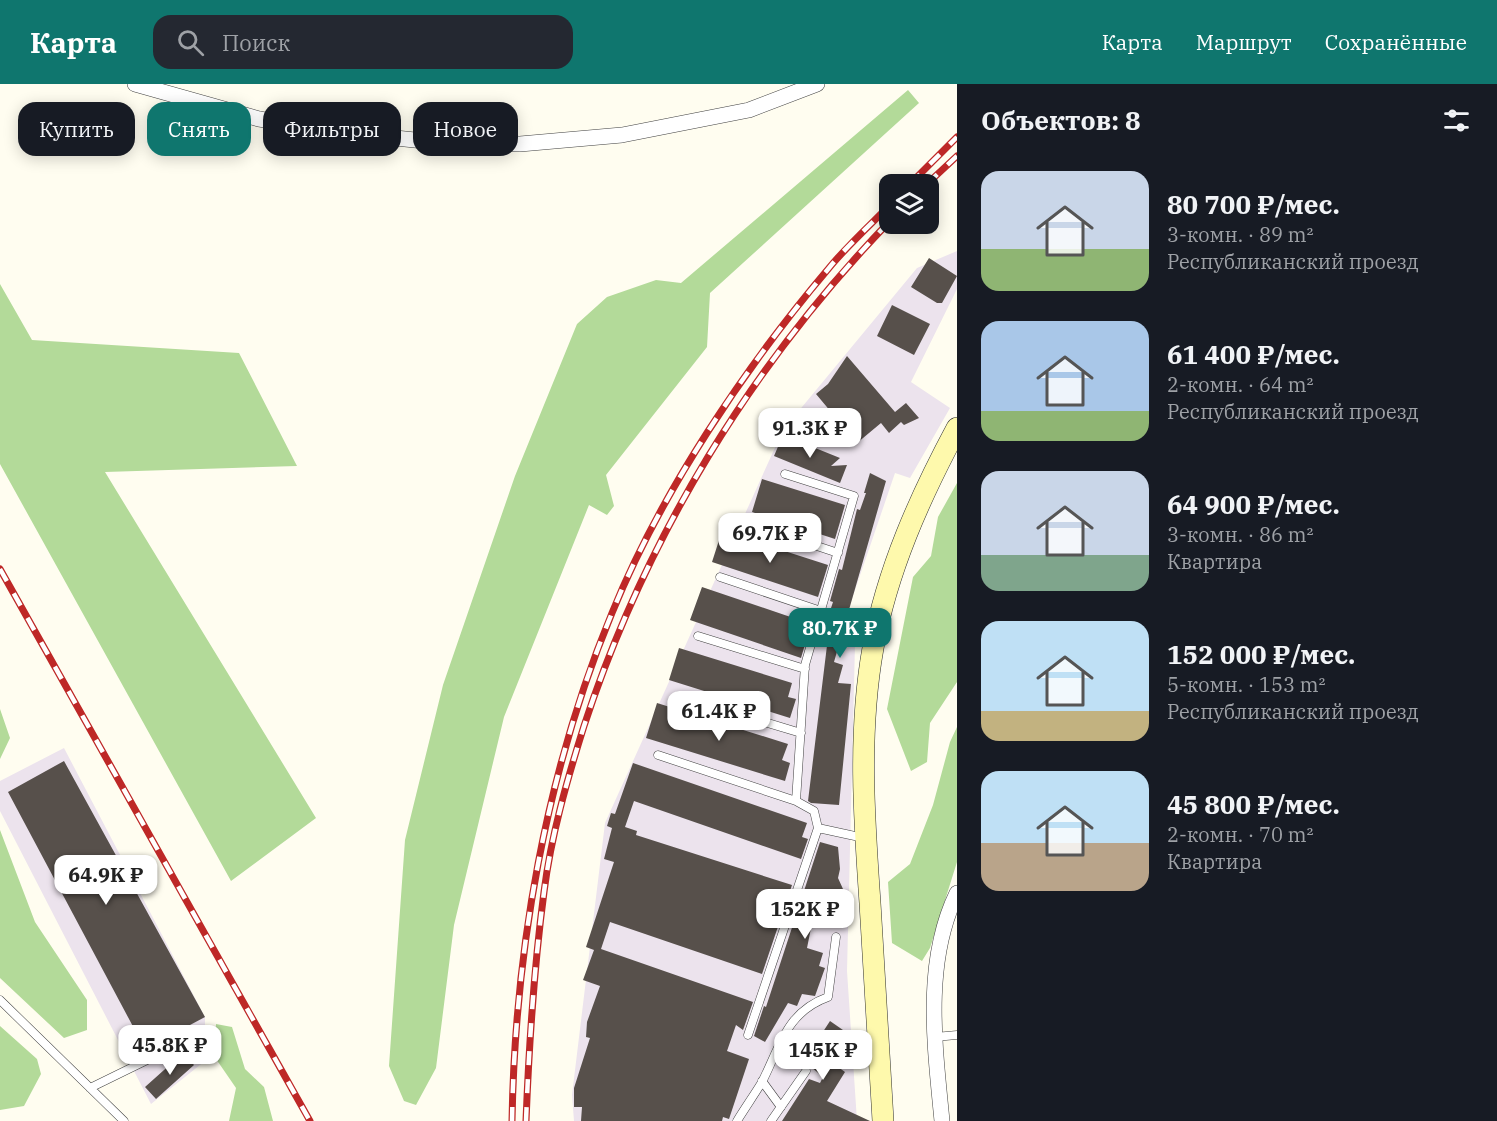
<!DOCTYPE html>
<html lang="ru">
<meta charset="utf-8">
<style>
:root{--surface:#171b24;--page:#242831;--text:#f1f3f6;--muted:#9ea1a6;--accent:#0f766e}
body{margin:0;font-family:"IBM Plex Serif",serif;background:var(--page);color:var(--text);height:100vh;display:flex;flex-direction:column;font-size:22px;white-space:nowrap}
*{box-sizing:border-box;margin:0}
p{font-size:20px;color:var(--muted)}
.icon{flex:none;width:33px;height:33px;fill:none;stroke:currentColor;stroke-width:2;stroke-linecap:round;stroke-linejoin:round}
.map{position:relative;flex:1;overflow:hidden}
.sheet{display:flex;flex-direction:column;background:var(--surface);width:540px}
.sheet>*{flex:none}
.top-card{position:absolute;left:18px;top:18px;width:570px;height:54px;display:flex;gap:12px}
.fabs{position:absolute;left:879px;top:90px;display:grid;gap:12px}
.fabs a{display:grid;place-items:center;width:60px;height:60px;border-radius:12px;background:var(--surface);box-shadow:0 3px 15px #0003;font-size:30px}
.price{position:absolute;translate:-50% -51px;padding:0 14px;border-radius:12px;background:#fff;color:#222;font-size:20px;line-height:39px;filter:drop-shadow(0 2px 3px #0008)}
.price::after{content:'';position:absolute;left:50%;top:36px;width:18px;height:14px;margin-left:-9px;background:inherit;clip-path:polygon(0 0,100% 0,50% 100%)}
.price.on{background:var(--accent);color:#fff}
ul{padding:0;list-style:none}
li{display:flex;align-items:center;gap:18px;height:150px;padding:0 24px}
li span{display:grid;place-items:center;flex:none;width:168px;height:120px;border-radius:18px;color:#555}
li>.icon{margin-inline-start:auto}
span .icon{width:72px;height:72px;fill:#fffc;stroke-width:1}
li b{font-size:26px}
h2{display:flex;justify-content:space-between;align-items:center;height:72px;padding:0 24px;font-size:26px}
.chip{padding:0 21px;border-radius:18px;background:var(--surface);box-shadow:0 3px 15px #0003;font-size:21px;line-height:54px}
.chip.on{background:var(--accent);color:#fff}
header{display:flex;align-items:center;gap:36px;box-sizing:border-box;height:84px;padding:0 30px;background:var(--accent);color:#fff}
header strong{font-size:28px}
nav{display:flex;gap:33px;margin-inline-start:auto;font-size:21px}
.search{width:420px;height:54px;background:var(--page);display:flex;align-items:center;gap:15px;box-sizing:border-box;padding:0 21px;border-radius:18px;color:var(--muted);font-size:22px}
main{display:flex;flex:1;min-height:0}
.map>svg:first-child{display:block}
</style>
<header>
<strong>Карта</strong>
<div class="search"><svg class="icon" aria-label="search" viewBox="0 0 24 24"><circle cx="10" cy="10" r="6"/><path d="M15 15l6 6"/></svg>Поиск</div>
<nav><a>Карта</a><a>Маршрут</a><a>Сохранённые</a></nav>
</header>
<main>
<div class="map">
<svg width="957" height="1037" viewBox="0 0 957 1037">
<rect width="100%" height="100%" fill="#fffdf0"/>
<path fill="#ece3ed" d="M957 167V205L911 298 950 324 910 394 895 389 839 553 855 560 847 887 857 1037H574L572 1011 605 739 783 346 917 184Z
M64 664 205 933V977L151 1020 0 727V697Z"/>
<path fill="#b3da99" d="M908 6 919 19 710 209 707 263 606 391 614 422 607 431 589 421 504 633 454 841 436 984 416 1021 404 1017 389 982 405 756 443 601 515 392 577 240 607 213 656 196 681 199Z
M0 200 32 256 239 269 297 382 105 388 316 734 231 797 0 380Z
M957 399V598L930 639 927 678 911 687 887 625 913 493 931 472 938 433Z
M0 625 10 654 0 675Z
M957 643V778L930 864 922 877 892 859 888 798 910 780 933 721 950 658Z
M0 746 35 838 87 916V946L64 954 0 894Z
M216 940 232 943 245 985 264 1003 273 1037H229L236 1004 214 972Z
M0 942 37 975 41 990 24 1022 0 1026Z"/>
<path fill="#57504b" d="M929 174 957 192 942 219H937L911 203Z
M892 221 930 240 914 271 877 252Z
M847 272 895 328 906 319 919 334 904 341 901 338 889 349 881 339 857 359 816 310 828 300Z
M783 351 840 374 831 382 847 381 840 399 774 372Z
M870 389 886 397 834 578 843 581 838 599 851 600 839 721 811 719 808 717 830 537 827 536 833 518 830 517 839 485 842 486 857 425 860 426 866 409H864Z
M762 395 845 421 835 455 752 428Z
M722 447 828 481 818 513 712 478Z
M702 503 811 540 801 574 690 536Z
M679 564 792 599 788 613 796 615 790 634 669 596Z
M657 619 788 660 782 676 790 679 785 697 646 654Z
M64 677 205 933 145 965 8 708Z
M633 679 807 739 802 753 808 755 801 775 634 717 625 743 637 747 636 751 792 801 762 890 610 838 601 865 753 918 743 946 736 941 727 967 749 975 729 1035 723 1033 722 1037H581L582 1023H574V1004L590 954 586 953 587 938 600 902 583 896 594 866 586 863 614 778 604 775 612 744 607 742 611 729 615 730Z
M820 758 838 763 840 785 838 794 843 805 841 824 836 840 813 834 807 864 823 869 819 882 825 884 815 912 802 910 797 922 788 919 765 958 754 952 764 922 766 923Z
M830 937 853 953 834 980 845 988 827 1017 870 1037H782L809 995 820 999 823 993 804 977Z
M183 969 194 981 156 1015 145 1003Z"/>
<g fill="none" stroke-linecap="round" stroke-linejoin="round">
<g stroke="#414141" stroke-width="9">
<path id="lane" d="M785 390 854 412 805 581 796 717 814 727 818 744
M748 439 838 469
M720 493 821 527
M698 552 805 585
M678 612 801 649
M658 671 796 717
M0 916 124 1037
M748 951 818 744 864 754
M935 953 957 951
M762 997 781 1023
M90 1004 184 958
M737 1037C745 1024 754 1011 762 998 780 963 786 928 828 913L836 853
M771 1037 806 987"/>
</g>
<g stroke="#414141" stroke-width="16">
<path id="street" d="M135 0 259 35 347 49 434 58 520 60 622 51 749 26 817 0
M942 1037C935 963 923 879 957 809"/>
</g>
<g stroke="#303030" stroke-width="22">
<path id="secondary" d="M883 1037C879 964 874 891 870 819 864 734 858 648 873 564 887 486 920 413 957 344"/>
</g>
<use href="#lane" stroke="#fff" stroke-width="8"/>
<use href="#street" stroke="#fff" stroke-width="15"/>
<use href="#secondary" stroke="#fef9ac" stroke-width="21"/>
<g stroke="#be2827" stroke-width="7">
<path id="rail" d="M910 100 957 53
M927 100 957 72
M0 485 310 1037
M512 1037C515 865 546 688 612 529 661 408 745 283 829 184 847 162 869 142 890 121
M526 1037C529 961 534 883 544 808 551 752 567 696 584 642 646 453 751 281 890 137"/>
</g>
<use href="#rail" stroke="#fff" stroke-width="4.5" stroke-dasharray="14" stroke-linecap="butt"/>
</g>
</svg>
<div class="fabs">
<a><svg class="icon" aria-label="layers" viewBox="0 0 24 24"><path d="M12 4l9 5-9 5-9-5zM3 14l9 5 9-5"/></svg></a>
</div>
<b class="price" style="left:810px;top:375px">91.3K ₽</b>
<b class="price" style="left:770px;top:480px">69.7K ₽</b>
<b class="price on" style="left:840px;top:575px">80.7K ₽</b>
<b class="price" style="left:719px;top:658px">61.4K ₽</b>
<b class="price" style="left:106px;top:822px">64.9K ₽</b>
<b class="price" style="left:805px;top:856px">152K ₽</b>
<b class="price" style="left:170px;top:992px">45.8K ₽</b>
<b class="price" style="left:823px;top:997px">145K ₽</b>
<div class="top-card">
<a class="chip">Купить</a>
<a class="chip on">Снять</a>
<a class="chip">Фильтры</a>
<a class="chip">Новое</a>
</div>
</div>
<section class="sheet">
<h2>Объектов: 8<svg class="icon" aria-label="filters" viewBox="0 0 24 24"><path d="M4 7h16M4 17h16"/><circle cx="9" cy="7" r="2"/><circle cx="15" cy="17" r="2"/></svg></h2>
<ul>
<li><span style="background:linear-gradient(#c9d6e8 65%,#8fb573 0)"><svg class="icon" aria-label="home" viewBox="0 0 24 24"><path d="M3 11l9-7 9 7M6 9v11h12V9"/></svg></span><div><b>80 700 ₽/мес.</b><p>3-комн. · 89 m²</p><p>Республиканский проезд</p></div></li>
<li><span style="background:linear-gradient(#a9c7e8 75%,#8fb573 0)"><svg class="icon" aria-label="home" viewBox="0 0 24 24"><path d="M3 11l9-7 9 7M6 9v11h12V9"/></svg></span><div><b>61 400 ₽/мес.</b><p>2-комн. · 64 m²</p><p>Республиканский проезд</p></div></li>
<li><span style="background:linear-gradient(#c9d6e8 70%,#7fa58c 0)"><svg class="icon" aria-label="home" viewBox="0 0 24 24"><path d="M3 11l9-7 9 7M6 9v11h12V9"/></svg></span><div><b>64 900 ₽/мес.</b><p>3-комн. · 86 m²</p><p>Квартира</p></div></li>
<li><span style="background:linear-gradient(#bfe0f5 75%,#c2b280 0)"><svg class="icon" aria-label="home" viewBox="0 0 24 24"><path d="M3 11l9-7 9 7M6 9v11h12V9"/></svg></span><div><b>152 000 ₽/мес.</b><p>5-комн. · 153 m²</p><p>Республиканский проезд</p></div></li>
<li><span style="background:linear-gradient(#bfe0f5 60%,#b9a48a 0)"><svg class="icon" aria-label="home" viewBox="0 0 24 24"><path d="M3 11l9-7 9 7M6 9v11h12V9"/></svg></span><div><b>45 800 ₽/мес.</b><p>2-комн. · 70 m²</p><p>Квартира</p></div></li>
</ul>
</section>
</main>
